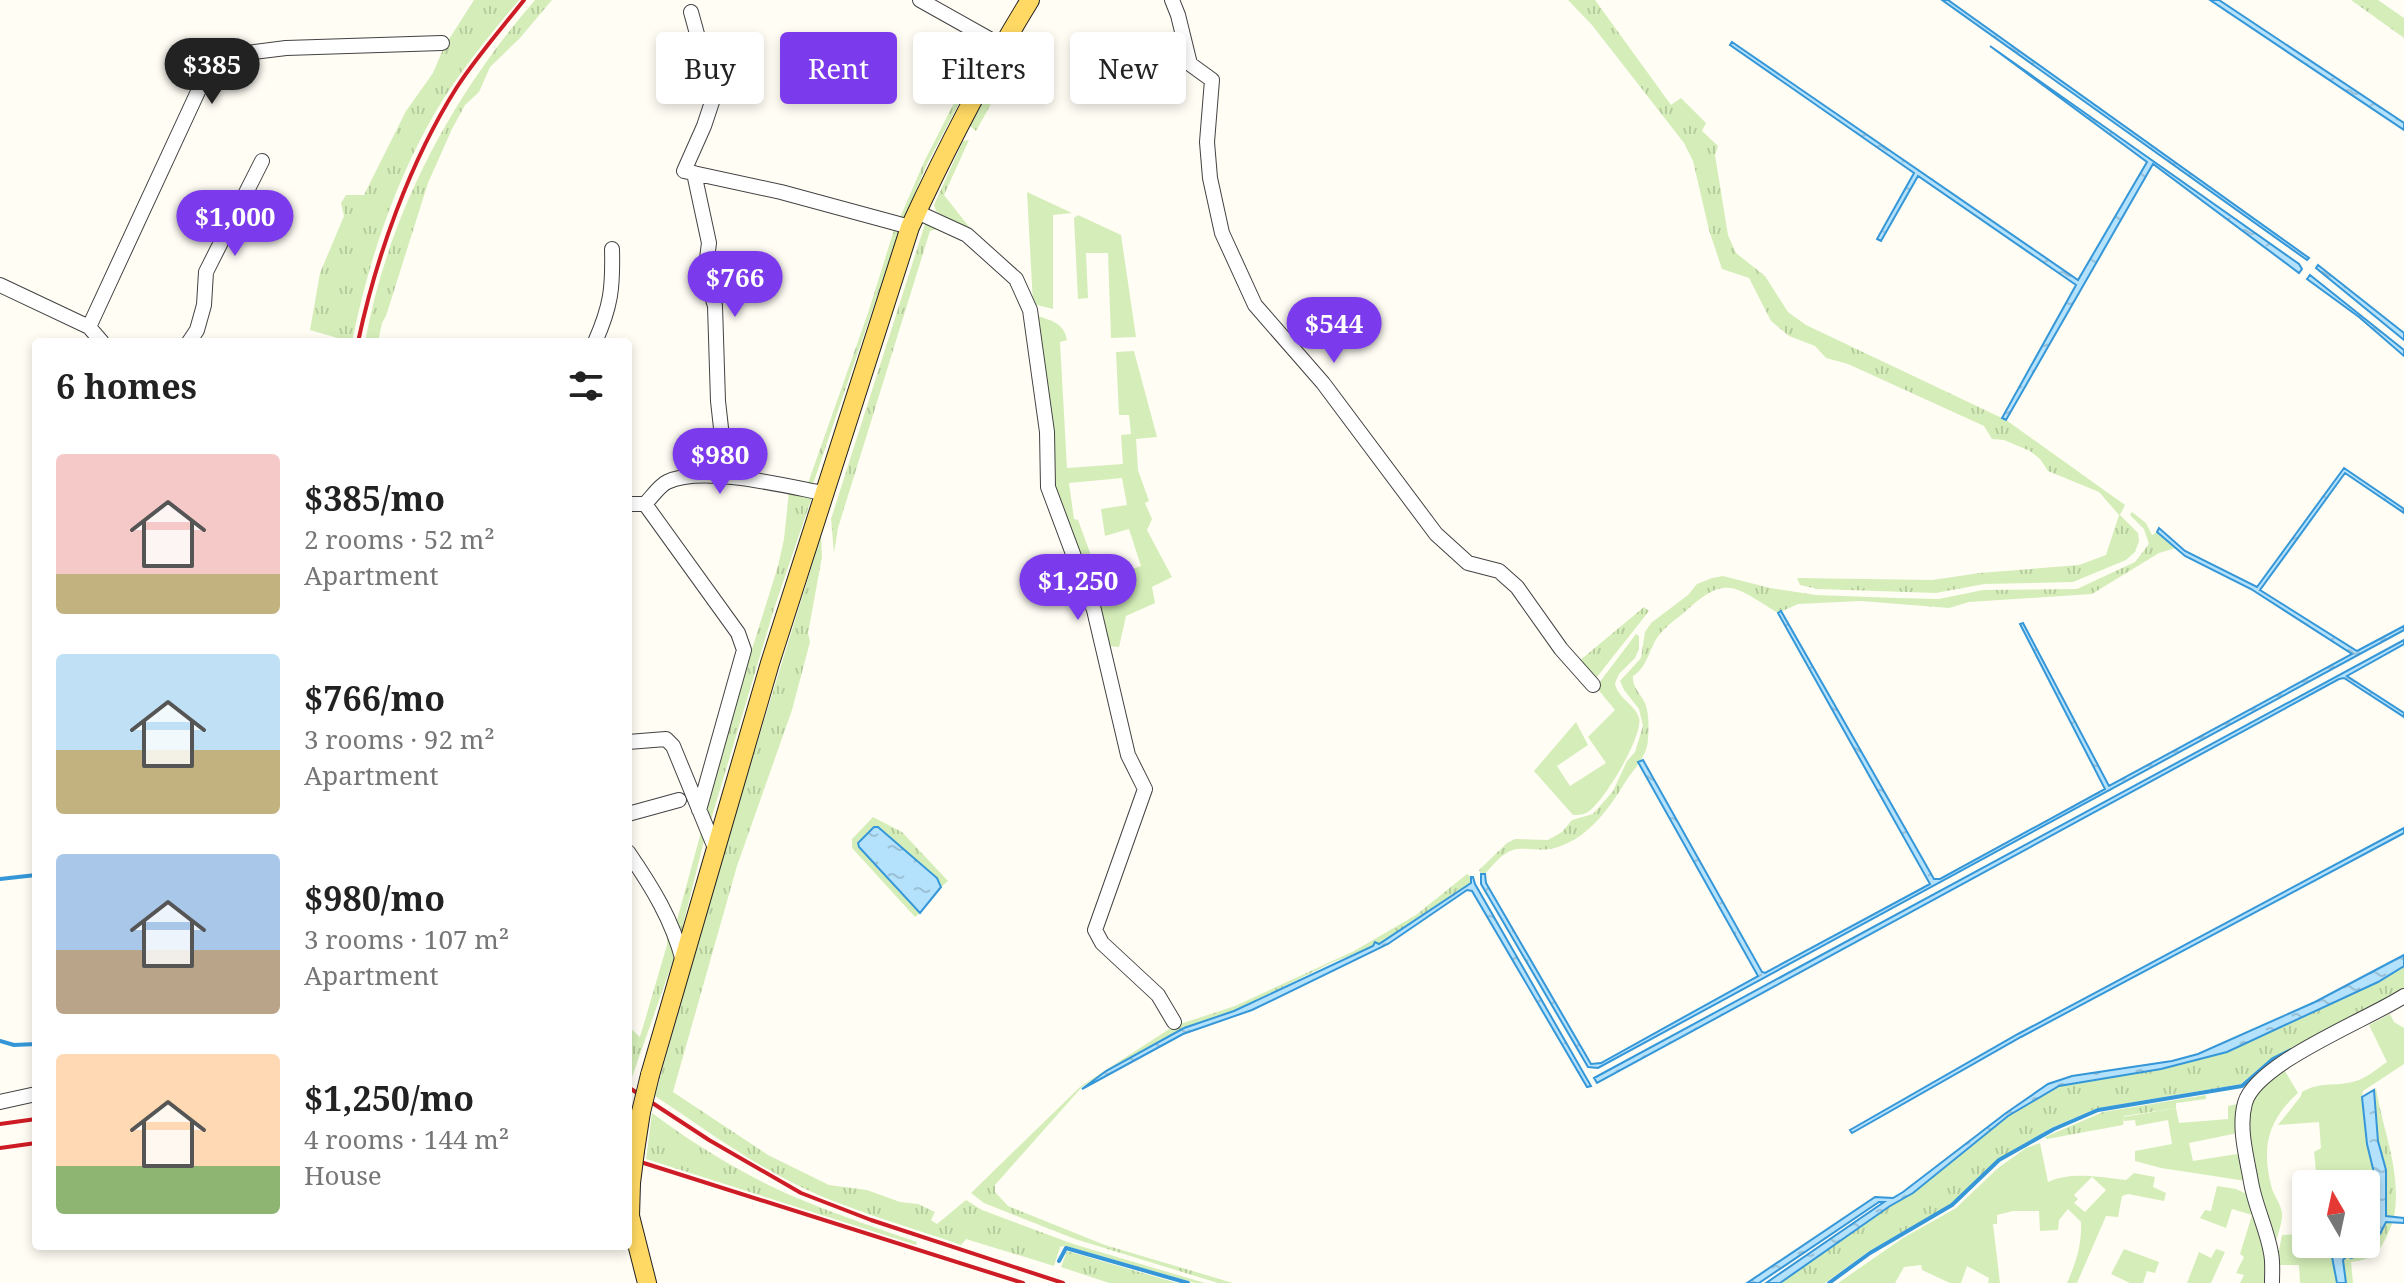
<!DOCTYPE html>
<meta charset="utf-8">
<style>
:root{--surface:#fff;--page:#f6f6f6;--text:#222;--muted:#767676;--accent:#7c3aed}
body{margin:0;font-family:"Noto Serif",serif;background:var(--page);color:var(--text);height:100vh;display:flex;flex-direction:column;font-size:30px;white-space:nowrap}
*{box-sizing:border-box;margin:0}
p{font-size:26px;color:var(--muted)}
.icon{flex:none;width:44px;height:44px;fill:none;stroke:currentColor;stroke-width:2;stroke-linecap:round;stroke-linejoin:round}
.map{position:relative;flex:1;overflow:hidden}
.drawer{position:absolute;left:32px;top:338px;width:600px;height:912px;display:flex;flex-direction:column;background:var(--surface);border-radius:8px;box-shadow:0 4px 12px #0003}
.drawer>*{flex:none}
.top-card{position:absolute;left:656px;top:32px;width:760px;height:72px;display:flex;gap:16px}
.needle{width:52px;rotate:351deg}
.buttons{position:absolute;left:2292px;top:1170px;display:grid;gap:16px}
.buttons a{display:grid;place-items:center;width:88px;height:88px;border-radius:8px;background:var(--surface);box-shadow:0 4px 12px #0003;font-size:40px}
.price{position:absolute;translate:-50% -68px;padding:0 18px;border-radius:28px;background:var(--accent);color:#fff;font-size:26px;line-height:52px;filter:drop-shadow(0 2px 4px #0008)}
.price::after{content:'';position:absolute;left:50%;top:48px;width:24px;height:18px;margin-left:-12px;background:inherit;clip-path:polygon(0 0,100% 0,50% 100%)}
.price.on{background:#222;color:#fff}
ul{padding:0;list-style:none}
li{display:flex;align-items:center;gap:24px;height:200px;padding:0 24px}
li span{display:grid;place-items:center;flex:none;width:224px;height:160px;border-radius:8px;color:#555}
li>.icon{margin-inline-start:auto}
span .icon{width:96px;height:96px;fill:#fffc;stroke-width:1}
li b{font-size:34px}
h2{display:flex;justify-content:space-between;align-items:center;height:96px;padding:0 24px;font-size:34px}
.tag{padding:0 28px;border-radius:8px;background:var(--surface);box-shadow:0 4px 12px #0003;font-size:28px;line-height:72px}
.tag.on{background:var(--accent);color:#fff}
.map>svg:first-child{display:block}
</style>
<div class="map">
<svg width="2404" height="1283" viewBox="0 0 2404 1283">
<defs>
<pattern id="grass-tufts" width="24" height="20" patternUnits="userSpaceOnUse" patternTransform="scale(2)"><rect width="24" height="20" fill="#d5eeb9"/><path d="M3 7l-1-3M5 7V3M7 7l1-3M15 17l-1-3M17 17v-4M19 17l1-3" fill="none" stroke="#b6cb9e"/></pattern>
<pattern id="water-ripples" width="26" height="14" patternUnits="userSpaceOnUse" patternTransform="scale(2)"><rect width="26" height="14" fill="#b4e1fb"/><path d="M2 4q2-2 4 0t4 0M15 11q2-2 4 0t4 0" fill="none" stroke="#9ac0d6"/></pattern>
</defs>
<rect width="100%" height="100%" fill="#fffdf4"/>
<path fill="url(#grass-tufts)" d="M474 0H519C485 41 451 82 426 129 390 196 367 268 352 342L310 330 320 273 344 216 341 203 346 195H364L406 111 433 73 444 47Z
M535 0H552L520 38 490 67 479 92 465 105 452 129 428 183 386 316 382 323 378 342H365C388 215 451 97 535 0Z
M1568 0H1595L1671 105 1681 98 1706 123 1702 131 1718 146 1715 155 1728 235 1736 253 1765 276 1788 312 1806 325 2006 420 2125 505 2120 515 2138 533 2139 541 2135 552 2126 560 2073 582 1984 584 1936 593 1818 589 1800 585 1797 578 1932 580 1980 573 2079 565 2106 555 2119 515 2099 492 2048 471 2040 459 2030 451 2004 440 1992 439 1984 426 1848 364 1826 358 1815 346 1789 336 1771 321 1749 278 1722 269 1709 230 1693 161 1684 143 1592 25Z
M2351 0H2378L2404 18V38Z
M1030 34 976 131 970 126 1017 36Z
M985 42 990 45 927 164 903 222 899 220 924 162Z
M969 140 944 195 970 228 1000 258 936 211 934 205 963 141Z
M932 223 967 239 966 243 937 229 930 231 838 528 834 553 831 519 925 224Z
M894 230 899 232 812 487 807 486 868 313Z
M789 491 813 494 774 609 710 823 702 809 778 566 784 539Z
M2132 512 2146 523 2152 535 2157 532 2176 548 2159 553 2092 594 1969 602 1949 608 1861 601 1798 604 1778 613C1736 588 1727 573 1687 610 1678 618 1667 625 1659 635 1649 648 1648 667 1633 676 1632 687 1640 693 1645 703 1649 713 1649 728 1648 739 1647 757 1635 767 1626 781 1608 810 1586 842 1550 849 1538 851 1524 847 1513 850 1502 853 1492 866 1485 874H1481L1479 870 1507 843 1515 839 1548 840 1562 832 1572 820 1593 814 1613 791 1627 761 1635 752 1643 726 1639 709 1624 690 1620 681 1641 658 1645 632 1651 623 1688 595 1697 584 1712 578 1723 576 1770 588 1816 595 1896 598 1939 599 1983 590 2077 589 2135 562 2149 544 2144 529 2130 515Z
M821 536 822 557 808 633 810 642 792 710 737 866 673 1092 768 1155 829 1185 867 1190 900 1202 918 1204 935 1212 931 1220 937 1224 966 1200 982 1210 1073 1244 1205 1283H1195L1066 1246 1060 1247 1054 1266 966 1239 961 1245C915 1229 867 1215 823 1197 763 1172 709 1132 655 1096L718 870Z
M1644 607 1649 611 1593 682 1578 662Z
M873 817 902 832 948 881 941 887 937 878 878 827H874L858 842 859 847 920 913 915 917 852 848V839Z
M701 832 705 837 681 933 677 920Z
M1467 874 1471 877V883L1379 944 1331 963 1234 1011 1184 1028 1106 1071 1082 1087 995 1185V1192L1008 1206 1105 1245 1233 1283H1218L1075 1239 984 1203 971 1193 1081 1086 1174 1026 1235 1006 1354 951 1416 915Z
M667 921 675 955 631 1080 628 1078V1026L640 1037 667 945Z
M2404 966V988L2386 1000 2273 1057 2241 1084 2098 1108 2053 1127 1998 1159 1951 1204 1869 1251 1825 1283H1780L1890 1206 1913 1193 2008 1116 2059 1086 2161 1069 2227 1052 2378 982Z
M2404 1068 2376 1088C2383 1132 2402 1172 2394 1217H2386V1170L2378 1141 2374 1090 2376 1088Z
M2206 1095V1099L2176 1103V1108L2124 1116 2123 1125 2047 1139 2045 1137 2103 1112Z
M652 1113C699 1148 752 1180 807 1202 843 1217 880 1229 917 1242L916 1245 646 1159Z
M2370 1175 2376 1181C2376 1201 2376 1220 2366 1238 2366 1215 2369 1198 2370 1175Z
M2386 1222H2393C2382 1247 2379 1259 2351 1262L2353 1283H2346L2343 1260 2347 1256 2352 1258C2372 1252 2377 1240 2386 1222Z
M1067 1251 1177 1283H1109L1061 1267Z"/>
<path fill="#d5eeb9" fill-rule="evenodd" d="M1027 192 1072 213 1053 215V309L1033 304Z
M1078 215 1121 235 1136 337 1111 338 1108 253H1086L1088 298 1078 299 1074 218Z
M1034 315C1050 320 1064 322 1067 340L1060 342 1067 468 1123 464 1121 435 1131 434 1129 415H1119L1116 352 1134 351 1157 437 1136 439 1138 470 1149 501 1145 503 1152 519 1147 530 1172 577 1152 587 1155 603 1126 616 1119 647 1107 646 1051 486ZM1122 478 1127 505 1101 509 1105 536 1129 529 1141 566 1100 580 1078 520 1074 519 1069 483Z
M1636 634 1639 636V649L1635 658 1619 674 1615 683C1617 698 1635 704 1639 718 1644 735 1602 806 1586 813 1582 815 1577 815 1573 815L1534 771 1576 722 1588 745 1557 766 1570 786 1606 763 1588 737 1615 710 1596 687Z
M2390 1014 2394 1022 2404 1028V1064L2363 1091 2362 1097 2367 1144 2376 1181 2370 1175 2355 1174 2353 1184H2307L2306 1175 2316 1172 2314 1152 2321 1148 2319 1122 2278 1125 2301 1096 2302 1092C2323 1080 2337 1088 2359 1080 2369 1076 2378 1068 2387 1062L2369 1025Z
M2285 1071 2298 1093C2267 1121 2261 1148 2272 1189 2275 1197 2281 1205 2282 1213 2283 1223 2276 1239 2274 1249L2259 1198 2246 1116 2259 1089Z
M2237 1104 2238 1133 2189 1143 2193 1161 2237 1154 2243 1161 2246 1181 2161 1168 2135 1161V1151L2172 1144 2168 1120 2136 1126 2135 1120 2124 1121 2123 1117 2176 1108 2179 1123 2228 1119V1106Z
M2040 1143 2048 1182C2070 1171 2102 1177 2126 1180L2134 1173 2155 1177 2153 1187 2166 1193 2164 1201 2128 1194 2122 1196 2118 1217 2106 1216 2077 1283H2067C2076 1262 2082 1245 2081 1222L2068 1209 2059 1220 2058 1230 2040 1231 2039 1211H2013L1997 1215V1224H1993L2000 1283H1988L1989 1278 1967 1266 1961 1283H1950L1922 1270 1921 1265 1904 1267 1895 1283H1838L1903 1238 1956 1208 1998 1168 2026 1148ZM2092 1177 2106 1190 2085 1212 2074 1203 2078 1199 2074 1195Z
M2217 1186 2236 1189 2249 1195 2266 1255V1283H2240L2244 1275 2236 1273 2244 1257 2240 1254 2252 1215 2232 1209 2226 1228 2200 1218 2205 1210 2211 1211Z
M2306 1234V1244H2343L2339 1255 2332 1258 2337 1283H2300L2299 1265H2276L2282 1235Z
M2124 1249 2159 1262 2155 1273 2147 1271 2143 1283H2130L2111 1274Z
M2216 1249 2225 1252 2211 1283H2187L2199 1252 2211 1258Z"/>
<path fill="url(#water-ripples)" stroke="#3597d8" stroke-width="2" d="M1942 0H1948L2309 258 2307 260Z
M2210 0H2219L2404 123V130Z
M1732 42 2078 280 2147 162 1990 46 2299 264 2302 269 2299 273 2153 164 2006 420 2002 418 2076 285 1918 176 1881 241 1877 239 1914 173 1730 45Z
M2318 265 2404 333V340L2316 268Z
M2310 275 2404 350V356L2359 317 2307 279Z
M2344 468 2404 509V513L2345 473 2260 590 2357 651 2404 626V630L1598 1068 1588 1067 1481 884V874H1485L1486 883 1591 1064 1601 1063 1758 976 1638 762 1643 760 1762 972 1765 973 1930 884 1778 613 1781 611 1934 879H1940L2105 789 2020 624 2023 623 2109 786 2352 654 2251 589 2185 556 2157 532 2159 528 2185 551 2257 587Z
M2404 640V644L2347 676 2404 713V717L2344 678 2339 679 1597 1083 1594 1078Z
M874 827H878L937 878 941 887 920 913 859 847 858 843Z
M2404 828V833L2021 1037 1852 1133 1850 1130 2018 1034Z
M1471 877H1473L1475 884 1591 1086 1587 1087 1472 891 1467 890 1388 944 1252 1010 1183 1034 1082 1089 1106 1071 1184 1028 1234 1011 1373 946 1375 942 1379 944 1471 883Z
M2404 955V966L2378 982 2227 1052 2161 1069 2059 1086 2008 1116 1913 1193 1890 1206 1780 1283H1766L1884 1202H1879L1759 1283H1747L1875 1197 1893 1198 1903 1192 2006 1113 2048 1084 2072 1076 2172 1061 2198 1054 2315 1002Z
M2374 1090 2378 1141 2386 1170V1216L2404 1218V1223L2386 1222C2377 1240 2372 1252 2351 1258L2347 1256 2343 1260 2346 1283H2337L2332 1257 2339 1255 2342 1246 2366 1244V1238L2374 1223 2376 1181 2367 1144 2362 1097Z"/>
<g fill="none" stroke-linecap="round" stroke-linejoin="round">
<path stroke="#3597d8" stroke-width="4" d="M0 879 36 875
M0 1041 14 1045 36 1044
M1059 1261 1066 1248 1188 1283
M1829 1283 1870 1253 1952 1205 1999 1160 2054 1129 2098 1110 2242 1086 2273 1059 2291 1050"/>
<g stroke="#434343" stroke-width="16">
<path id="minor" d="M920 0 1002 46
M1172 0 1178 15 1190 64 1212 80 1207 142 1210 178 1222 233 1255 305 1323 383 1436 534 1468 563 1499 571 1517 587 1561 649 1593 685
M691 12 714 96 704 126 684 171 781 192 910 227
M694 173 709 243 705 274 715 306 718 401 722 437 734 477
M917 212 967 235 1016 279 1030 310 1047 432 1048 487 1094 610 1128 755 1145 789 1095 930 1102 943 1158 995 1174 1022
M0 285 89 327 102 342
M89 327 214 57 286 48 442 43
M189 342 197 330 204 305 206 272 262 161
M595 342C611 306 613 288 612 249
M628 504H645C651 498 659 486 667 482 702 465 786 486 823 493
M645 504 738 633 744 650 699 810
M628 742 666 739 673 746 715 848
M628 814 679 800
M628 852C652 887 672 919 683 961
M0 1102 36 1094
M2272 1283C2272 1273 2273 1262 2271 1253 2267 1229 2255 1206 2251 1182 2247 1158 2238 1128 2245 1103 2256 1063 2367 1020 2404 996"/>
</g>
<g stroke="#212121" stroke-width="20">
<path id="major" d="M650 1075 770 663 910 227C946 149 985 73 1030 0
M635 1151 641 1112
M631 1183 630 1216 647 1283"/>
</g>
<use href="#minor" stroke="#fff" stroke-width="14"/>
<use href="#major" stroke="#ffd964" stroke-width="18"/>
<path stroke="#cd1c25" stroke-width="4" d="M358 342C376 257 410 161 457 87 477 56 502 28 524 0
M628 1087 709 1140 801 1193 871 1220 1063 1283
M0 1124 36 1119
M0 1148 36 1143
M628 1158 1023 1283"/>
<g stroke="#212121" stroke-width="20" stroke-linecap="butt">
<path id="major-bridge" d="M641 1112 650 1075
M631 1183 635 1151"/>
</g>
<use href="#major-bridge" stroke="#ffd964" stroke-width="18"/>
</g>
</svg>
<div class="buttons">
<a><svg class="needle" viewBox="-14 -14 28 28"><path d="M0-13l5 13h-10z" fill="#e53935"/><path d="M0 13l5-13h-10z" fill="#767676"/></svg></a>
</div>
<b class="price on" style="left:212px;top:106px">$385</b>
<b class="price" style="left:235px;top:258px">$1,000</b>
<b class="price" style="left:735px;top:319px">$766</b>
<b class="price" style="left:1334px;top:365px">$544</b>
<b class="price" style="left:720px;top:496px">$980</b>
<b class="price" style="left:1078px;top:622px">$1,250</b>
<div class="top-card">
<a class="tag">Buy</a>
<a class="tag on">Rent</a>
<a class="tag">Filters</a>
<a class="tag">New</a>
</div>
<section class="drawer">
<h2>6 homes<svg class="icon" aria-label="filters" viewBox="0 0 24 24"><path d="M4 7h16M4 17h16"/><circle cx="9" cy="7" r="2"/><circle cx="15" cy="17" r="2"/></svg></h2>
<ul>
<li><span style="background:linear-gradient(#f6c9c9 75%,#c2b280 0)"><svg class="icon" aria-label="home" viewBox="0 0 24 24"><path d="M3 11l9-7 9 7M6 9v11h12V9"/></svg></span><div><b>$385/mo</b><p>2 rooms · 52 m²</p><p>Apartment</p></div></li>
<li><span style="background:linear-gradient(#bfe0f5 60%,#c2b280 0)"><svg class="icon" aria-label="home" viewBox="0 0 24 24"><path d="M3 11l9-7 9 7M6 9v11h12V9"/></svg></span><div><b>$766/mo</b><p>3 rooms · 92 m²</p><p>Apartment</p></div></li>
<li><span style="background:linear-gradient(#a9c7e8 60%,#b9a48a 0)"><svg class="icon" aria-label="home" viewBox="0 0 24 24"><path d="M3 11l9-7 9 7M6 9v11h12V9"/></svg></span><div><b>$980/mo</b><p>3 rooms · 107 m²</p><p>Apartment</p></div></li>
<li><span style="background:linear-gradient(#ffd9b3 70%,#8fb573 0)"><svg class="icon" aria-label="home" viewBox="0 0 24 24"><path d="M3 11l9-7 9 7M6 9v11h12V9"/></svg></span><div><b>$1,250/mo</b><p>4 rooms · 144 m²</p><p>House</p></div></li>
</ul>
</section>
</div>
